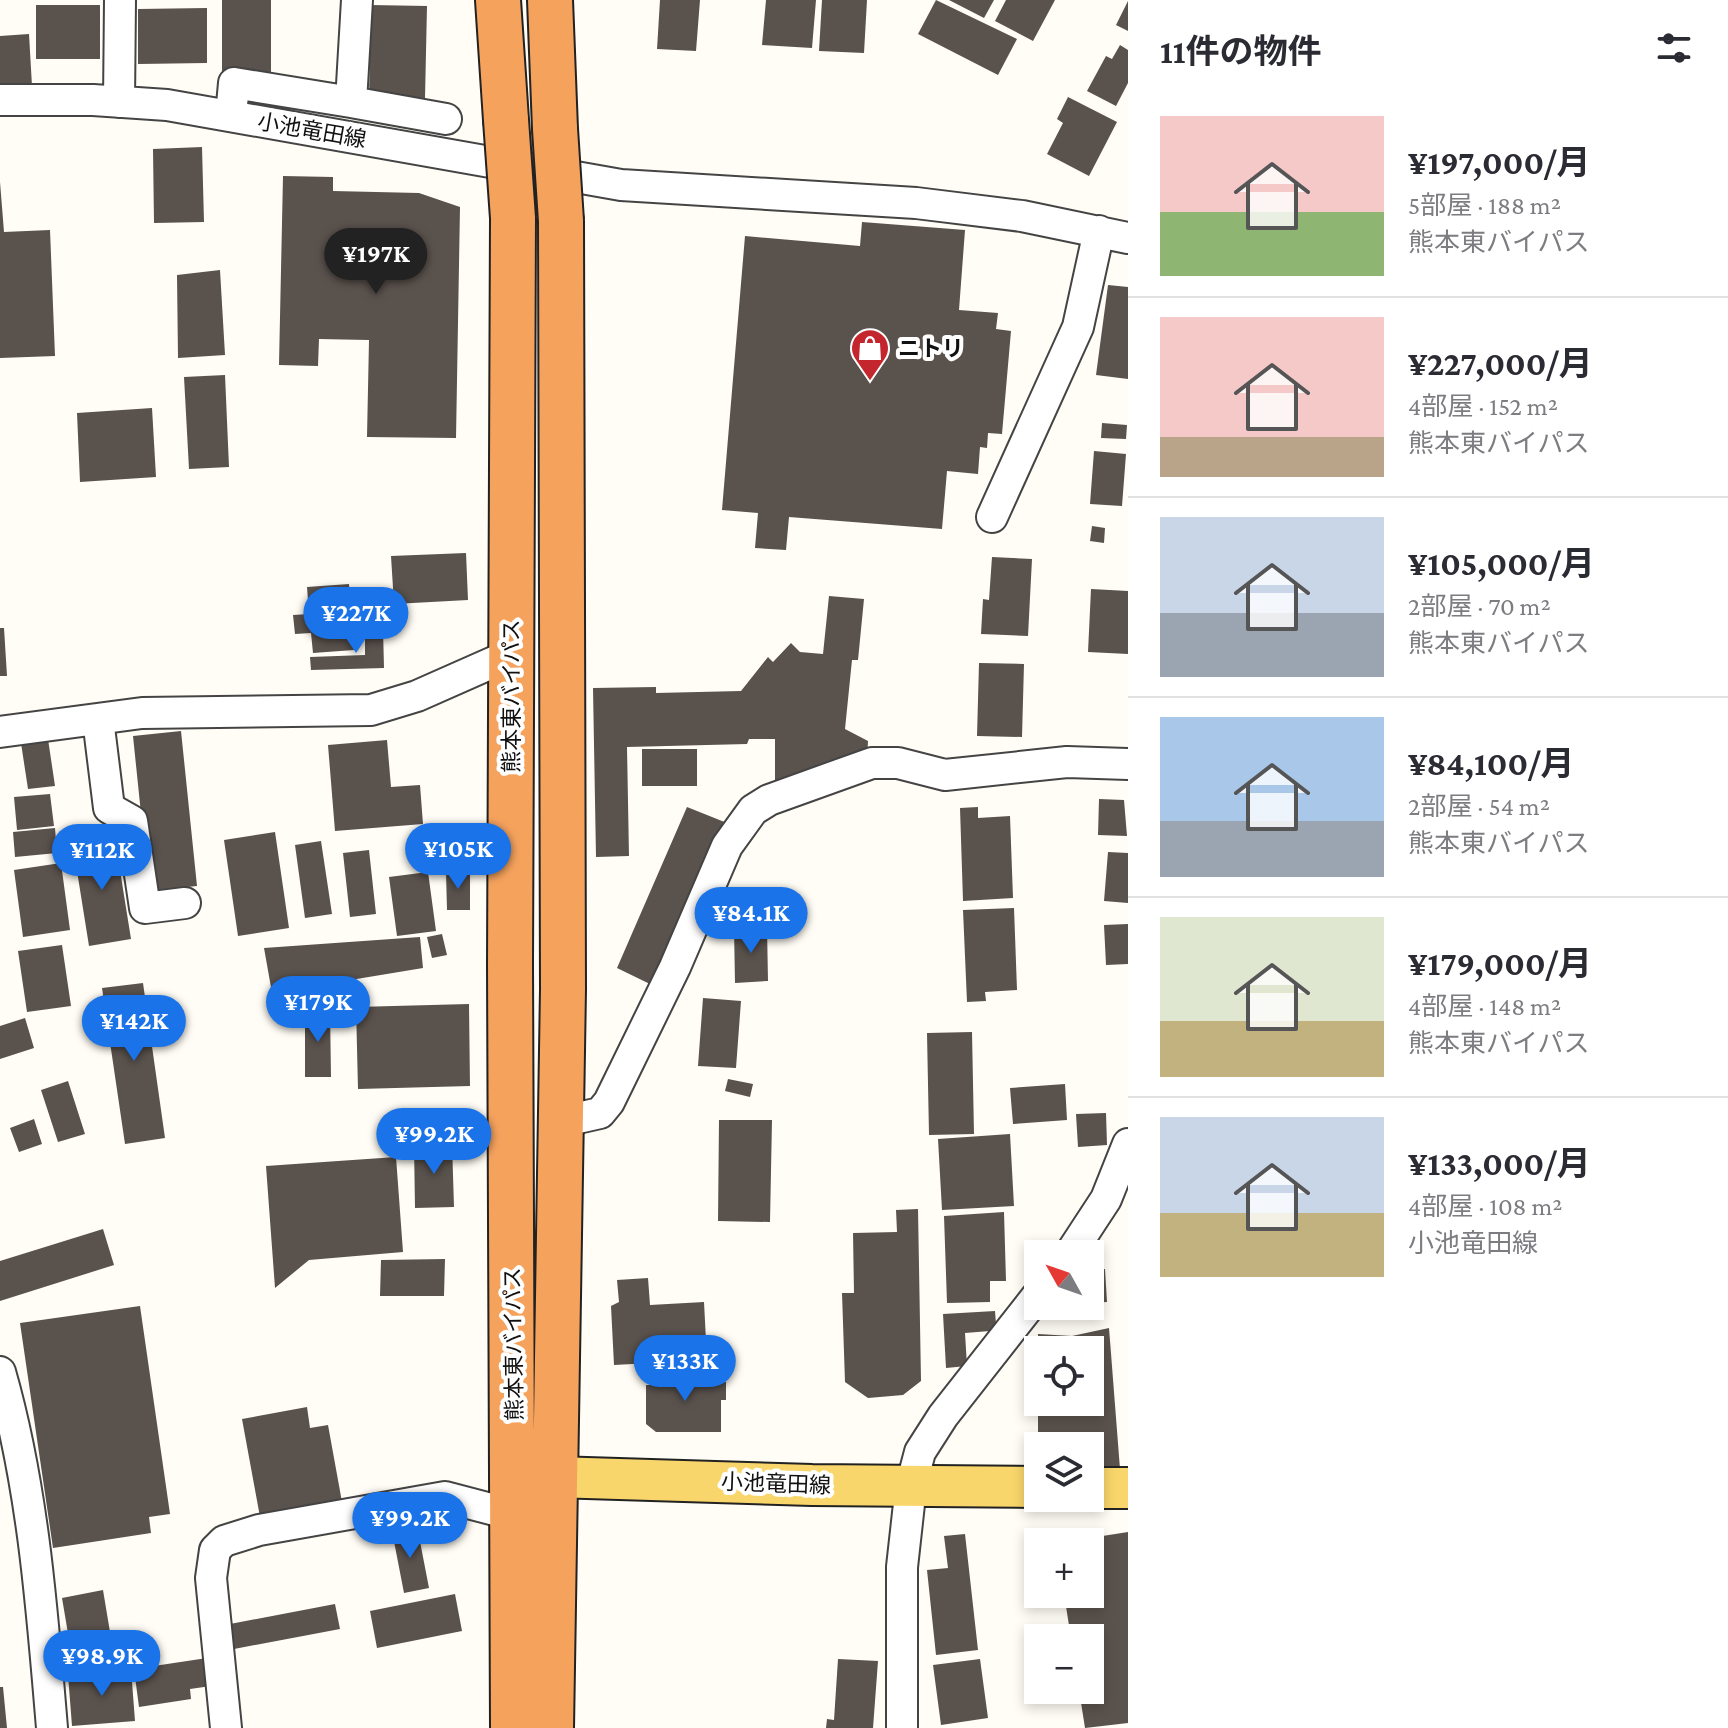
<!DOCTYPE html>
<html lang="ja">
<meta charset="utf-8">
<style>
:root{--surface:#fff;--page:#f7f7f7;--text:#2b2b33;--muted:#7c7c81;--line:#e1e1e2;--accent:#1a73e8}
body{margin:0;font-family:"Crimson Pro","Noto Sans JP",serif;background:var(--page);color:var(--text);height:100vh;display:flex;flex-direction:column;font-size:30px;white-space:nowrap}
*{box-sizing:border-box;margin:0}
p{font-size:26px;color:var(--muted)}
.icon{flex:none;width:44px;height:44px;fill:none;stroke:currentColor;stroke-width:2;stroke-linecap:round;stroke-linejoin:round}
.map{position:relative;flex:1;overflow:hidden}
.side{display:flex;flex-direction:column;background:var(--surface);width:600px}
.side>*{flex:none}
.needle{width:52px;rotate:310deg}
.buttons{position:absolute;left:1024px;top:1240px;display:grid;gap:16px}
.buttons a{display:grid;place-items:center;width:80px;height:80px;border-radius:0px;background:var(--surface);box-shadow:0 4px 12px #0003;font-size:40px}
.price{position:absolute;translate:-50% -68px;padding:0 18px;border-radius:28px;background:var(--accent);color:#fff;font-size:26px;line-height:52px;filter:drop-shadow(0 2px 4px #0008)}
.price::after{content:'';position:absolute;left:50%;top:48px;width:24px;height:18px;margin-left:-12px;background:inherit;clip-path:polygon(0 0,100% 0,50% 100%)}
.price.current{background:#222;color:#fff}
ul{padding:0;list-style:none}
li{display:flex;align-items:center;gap:24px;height:200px;padding:0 32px}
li+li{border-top:2px solid var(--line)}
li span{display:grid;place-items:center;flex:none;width:224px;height:160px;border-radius:0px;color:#555}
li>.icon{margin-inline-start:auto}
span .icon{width:96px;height:96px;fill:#fffc;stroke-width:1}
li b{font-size:34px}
h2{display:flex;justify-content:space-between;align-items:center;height:96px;padding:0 32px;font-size:34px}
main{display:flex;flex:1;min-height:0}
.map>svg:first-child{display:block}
</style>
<main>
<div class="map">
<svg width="1128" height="1728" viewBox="0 0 1128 1728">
<rect width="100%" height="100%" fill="#fffdf5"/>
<path fill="#5a524d" d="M222 0H271V79H222Z
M660 0H700L696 51 657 49Z
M766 0H816L812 48 762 45Z
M822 0H867L864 53 819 51Z
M936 0 1017 39 998 75 918 34Z
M949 0H994L984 18Z
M1006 0H1055L1033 41 995 21Z
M1128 1V31L1116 25Z
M36 5H100V59H36Z
M371 5 427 6 425 98 369 97Z
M207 8V63L138 64V9Z
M29 34 32 86 0 88V36Z
M1120 45 1128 50V83L1116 106 1087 91 1106 56 1112 59Z
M1068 97 1117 122 1089 176 1047 154 1063 123 1057 119Z
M202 147 204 222 154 223 153 149Z
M283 176 333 177V191L419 193 460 207 456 438 367 437 369 340 319 339 318 366 279 365Z
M0 182 4 232 50 230 55 356 0 358Z
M862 222 965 230 959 310 998 313 996 329 1011 331 1002 434 988 433 987 448 980 447 978 474 947 471 942 529 789 517 786 550 755 548 758 513 722 510 745 236 860 246Z
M220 270 225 355 178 358 177 275Z
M1108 285 1128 287V379L1096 375Z
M225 375 229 467 189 469 184 377Z
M152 408 156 477 80 482 77 413Z
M1102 423 1127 425 1126 439 1101 438Z
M1094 451 1126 454 1122 506 1090 504Z
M1092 526 1105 528 1104 543 1090 541Z
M466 553 468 600 394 604 391 556Z
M992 557 1032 559 1028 636 981 634 983 599 989 600Z
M349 584 354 650 313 653 311 633 295 634 293 615 309 614 307 587Z
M1091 589 1128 591V654L1088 652Z
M829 596 864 599 858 660H852L845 729 868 741 867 760 775 792V739H749L747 744 627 747 629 856 596 857 593 688 656 687V693L741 691 768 657 773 662 791 643 800 652 823 654Z
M0 628H4L7 676H0Z
M365 628H383L384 668 311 670 310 657 365 655Z
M979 663 1024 664 1022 737 977 736Z
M181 731 197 886 149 891 133 736Z
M48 739 55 786 28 789 21 743Z
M387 740 391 787 420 785 423 824 335 831 328 745Z
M642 749H697V786H642Z
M50 794 54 826 17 830 14 797Z
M1099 799 1124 800 1127 836 1098 835Z
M687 807 727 823 654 986 617 968Z
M978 807V818L1010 816 1013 898 963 901 960 808Z
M55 828 57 853 15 857 13 832Z
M275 832 289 928 238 936 224 840Z
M115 839 131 939 89 946 73 846Z
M321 841 332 914 305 918 295 845Z
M369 850 376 914 350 917 343 853Z
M1108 852 1128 853V903L1104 901Z
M61 863 70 930 23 937 14 870Z
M428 872 436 931 397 936 389 877Z
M446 872H470V910H447Z
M1014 908 1017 990 985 992 986 1001 967 1002 963 910Z
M1128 924V964L1106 965 1104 925Z
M767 927 768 981 735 983 734 928Z
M442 934 447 955 432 958 427 937Z
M420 937 423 968 272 993 264 948Z
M62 945 71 1006 27 1012 18 951Z
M143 983 165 1138 125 1144 102 988Z
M703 998 741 1001 736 1068 698 1066Z
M469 1004 470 1086 358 1089 356 1007Z
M305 1011H330L331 1077H305Z
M25 1018 34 1048 0 1059V1026Z
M972 1032 974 1134 929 1135 927 1033Z
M728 1079 753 1084 750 1097 725 1091Z
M68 1081 85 1134 58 1142 41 1090Z
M1065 1084 1067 1120 1013 1124 1010 1088Z
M1106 1113 1107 1145 1078 1147 1076 1114Z
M34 1119 42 1144 19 1152 10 1128Z
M719 1120H772L770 1222 718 1221Z
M1010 1134 1014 1206 942 1210 938 1139Z
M452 1143 454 1207 415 1208 414 1145Z
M396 1157 403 1252 309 1260 275 1288 266 1166Z
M918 1209 921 1381 903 1395 868 1398 845 1382 842 1293H854L853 1233 897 1232 896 1210Z
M1004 1212 1006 1281H990V1302L947 1303 944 1216Z
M103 1229 114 1265 0 1301V1261Z
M445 1259 444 1296H380L381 1260Z
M1105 1269 1107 1302 1090 1303V1270Z
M648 1278 650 1305 704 1302 707 1360 614 1365 611 1306 619 1302 617 1280Z
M140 1306 170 1514 149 1517 151 1533 53 1548 20 1323Z
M995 1311 996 1324 990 1331 965 1333 967 1366 946 1368 943 1314Z
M1109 1328 1120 1469 1090 1473V1446H1038V1402H1090V1350H1038V1334L1072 1336Z
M654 1374H717L716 1382H726V1400H721V1432H656L646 1424V1385H654Z
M307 1407 310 1428 328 1425 342 1502 260 1517 242 1419Z
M417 1526 429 1588 404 1593 392 1531Z
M1128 1532V1723L1085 1728 1079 1690H1090V1638H1071L1064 1594H1090V1542L1077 1540Z
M965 1534 978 1650 936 1655 927 1570 948 1568 944 1536Z
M103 1590 111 1638 125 1635 130 1659 74 1669 62 1598Z
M455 1594 462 1631 377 1648 370 1611Z
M335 1604 340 1629 234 1649 230 1624Z
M207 1658 211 1686 190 1689 191 1699 139 1707 134 1669Z
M838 1659 878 1661 873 1728H826L827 1719 834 1720Z
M980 1659 988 1718 941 1725 933 1665Z
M131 1669 135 1721 72 1726 68 1675Z
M0 1687H3L7 1728H0Z"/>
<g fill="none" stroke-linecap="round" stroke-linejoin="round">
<g stroke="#444" stroke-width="34">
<path id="minor" d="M357 0 351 102 446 119
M0 100H93L167 105 621 185 916 203 1022 216 1128 238
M119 102 120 0
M231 116 234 83 351 102
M992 517 1078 327 1099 231
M98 719 109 808 132 821 145 908 185 903
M0 732 142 713 371 710 417 696 512 654
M560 1122 600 1113 609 1102 675 967 727 846 753 810 769 800 872 763H898L945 775 1067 762 1128 764
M1070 1254 1106 1199 1128 1144
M0 1372C33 1487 42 1609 52 1728
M226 1728 211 1578 215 1550 224 1541 259 1530 445 1497 514 1515
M902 1728V1567L911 1486 920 1452 943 1416 1038 1295"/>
</g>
<g stroke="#222" stroke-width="44">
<path id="major" d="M522 1476 812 1485 1038 1487
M1090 1488H1128"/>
</g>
<g stroke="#222" stroke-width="48">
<path id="highway" d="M498 0 506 120
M550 0 555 129
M513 218 510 965 513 1728
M551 1728 563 989 561 221"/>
</g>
<use href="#minor" stroke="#fff" stroke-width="30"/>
<use href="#major" stroke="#f9d66b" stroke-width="40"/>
<use href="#highway" stroke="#f5a25d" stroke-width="44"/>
<g stroke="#222" stroke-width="48" stroke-linecap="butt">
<path id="highway-bridge" d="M506 120 513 218
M555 129 561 221"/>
</g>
<use href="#highway-bridge" stroke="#f5a25d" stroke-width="44"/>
</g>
<defs>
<g id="shop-pin" transform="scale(2)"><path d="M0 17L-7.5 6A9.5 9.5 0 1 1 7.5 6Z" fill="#c4262e" stroke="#fff"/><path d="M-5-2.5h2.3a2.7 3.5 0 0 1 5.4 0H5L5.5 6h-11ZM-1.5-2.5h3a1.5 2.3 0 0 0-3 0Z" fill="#fff"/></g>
</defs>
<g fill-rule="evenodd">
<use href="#shop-pin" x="870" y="348"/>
</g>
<g text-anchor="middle" stroke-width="8" stroke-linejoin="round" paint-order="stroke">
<g font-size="22" fill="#111" stroke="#fff">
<text transform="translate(312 130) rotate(10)" y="8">小池竜田線</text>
<text transform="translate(511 696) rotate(-90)" y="8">熊本東バイパス</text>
<text transform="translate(513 1344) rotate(-91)" y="8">熊本東バイパス</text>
<text transform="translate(776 1483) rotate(2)" y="8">小池竜田線</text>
</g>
<g font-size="22" font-weight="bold" fill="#111" stroke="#fff" text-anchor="start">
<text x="898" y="356">ニトリ</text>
</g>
</g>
</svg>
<div class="buttons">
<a><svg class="needle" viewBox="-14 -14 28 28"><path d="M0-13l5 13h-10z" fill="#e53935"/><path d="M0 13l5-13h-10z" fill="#7c7c81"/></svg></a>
<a><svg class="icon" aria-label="locate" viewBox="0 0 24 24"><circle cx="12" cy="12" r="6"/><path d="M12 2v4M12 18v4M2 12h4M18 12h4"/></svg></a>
<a><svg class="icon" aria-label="layers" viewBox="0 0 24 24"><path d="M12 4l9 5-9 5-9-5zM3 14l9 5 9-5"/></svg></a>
<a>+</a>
<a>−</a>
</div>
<b class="price current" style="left:376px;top:296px">¥197K</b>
<b class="price" style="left:356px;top:655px">¥227K</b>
<b class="price" style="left:458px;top:891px">¥105K</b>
<b class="price" style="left:102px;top:892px">¥112K</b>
<b class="price" style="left:751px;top:955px">¥84.1K</b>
<b class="price" style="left:318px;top:1044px">¥179K</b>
<b class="price" style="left:134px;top:1063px">¥142K</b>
<b class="price" style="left:434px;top:1176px">¥99.2K</b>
<b class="price" style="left:685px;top:1403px">¥133K</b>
<b class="price" style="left:410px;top:1560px">¥99.2K</b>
<b class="price" style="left:102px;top:1698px">¥98.9K</b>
</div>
<section class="side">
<h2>11件の物件<svg class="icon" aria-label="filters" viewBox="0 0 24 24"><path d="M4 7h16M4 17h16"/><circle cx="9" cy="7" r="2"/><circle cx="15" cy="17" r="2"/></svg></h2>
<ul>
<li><span style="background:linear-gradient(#f6c9c9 60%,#8fb573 0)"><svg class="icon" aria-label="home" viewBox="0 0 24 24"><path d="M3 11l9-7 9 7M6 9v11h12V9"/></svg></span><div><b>¥197,000/月</b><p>5部屋 · 188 m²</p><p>熊本東バイパス</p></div></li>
<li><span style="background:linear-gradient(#f6c9c9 75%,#b9a48a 0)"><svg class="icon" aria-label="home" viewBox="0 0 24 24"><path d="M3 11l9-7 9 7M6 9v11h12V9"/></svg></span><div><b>¥227,000/月</b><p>4部屋 · 152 m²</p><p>熊本東バイパス</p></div></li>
<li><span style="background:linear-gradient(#c9d6e8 60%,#9aa5b1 0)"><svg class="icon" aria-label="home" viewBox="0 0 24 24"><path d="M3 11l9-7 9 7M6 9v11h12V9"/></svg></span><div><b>¥105,000/月</b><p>2部屋 · 70 m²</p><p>熊本東バイパス</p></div></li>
<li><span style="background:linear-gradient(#a9c7e8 65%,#9aa5b1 0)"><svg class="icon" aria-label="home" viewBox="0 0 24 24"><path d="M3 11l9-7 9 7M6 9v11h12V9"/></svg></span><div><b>¥84,100/月</b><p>2部屋 · 54 m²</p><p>熊本東バイパス</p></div></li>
<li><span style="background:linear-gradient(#dfe7d0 65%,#c2b280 0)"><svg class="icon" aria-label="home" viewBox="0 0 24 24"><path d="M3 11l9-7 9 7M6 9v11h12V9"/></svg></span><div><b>¥179,000/月</b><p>4部屋 · 148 m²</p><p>熊本東バイパス</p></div></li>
<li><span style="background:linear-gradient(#c9d6e8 60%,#c2b280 0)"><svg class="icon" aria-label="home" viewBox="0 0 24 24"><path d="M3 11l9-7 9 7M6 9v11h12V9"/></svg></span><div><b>¥133,000/月</b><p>4部屋 · 108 m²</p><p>小池竜田線</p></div></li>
</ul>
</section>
</main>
